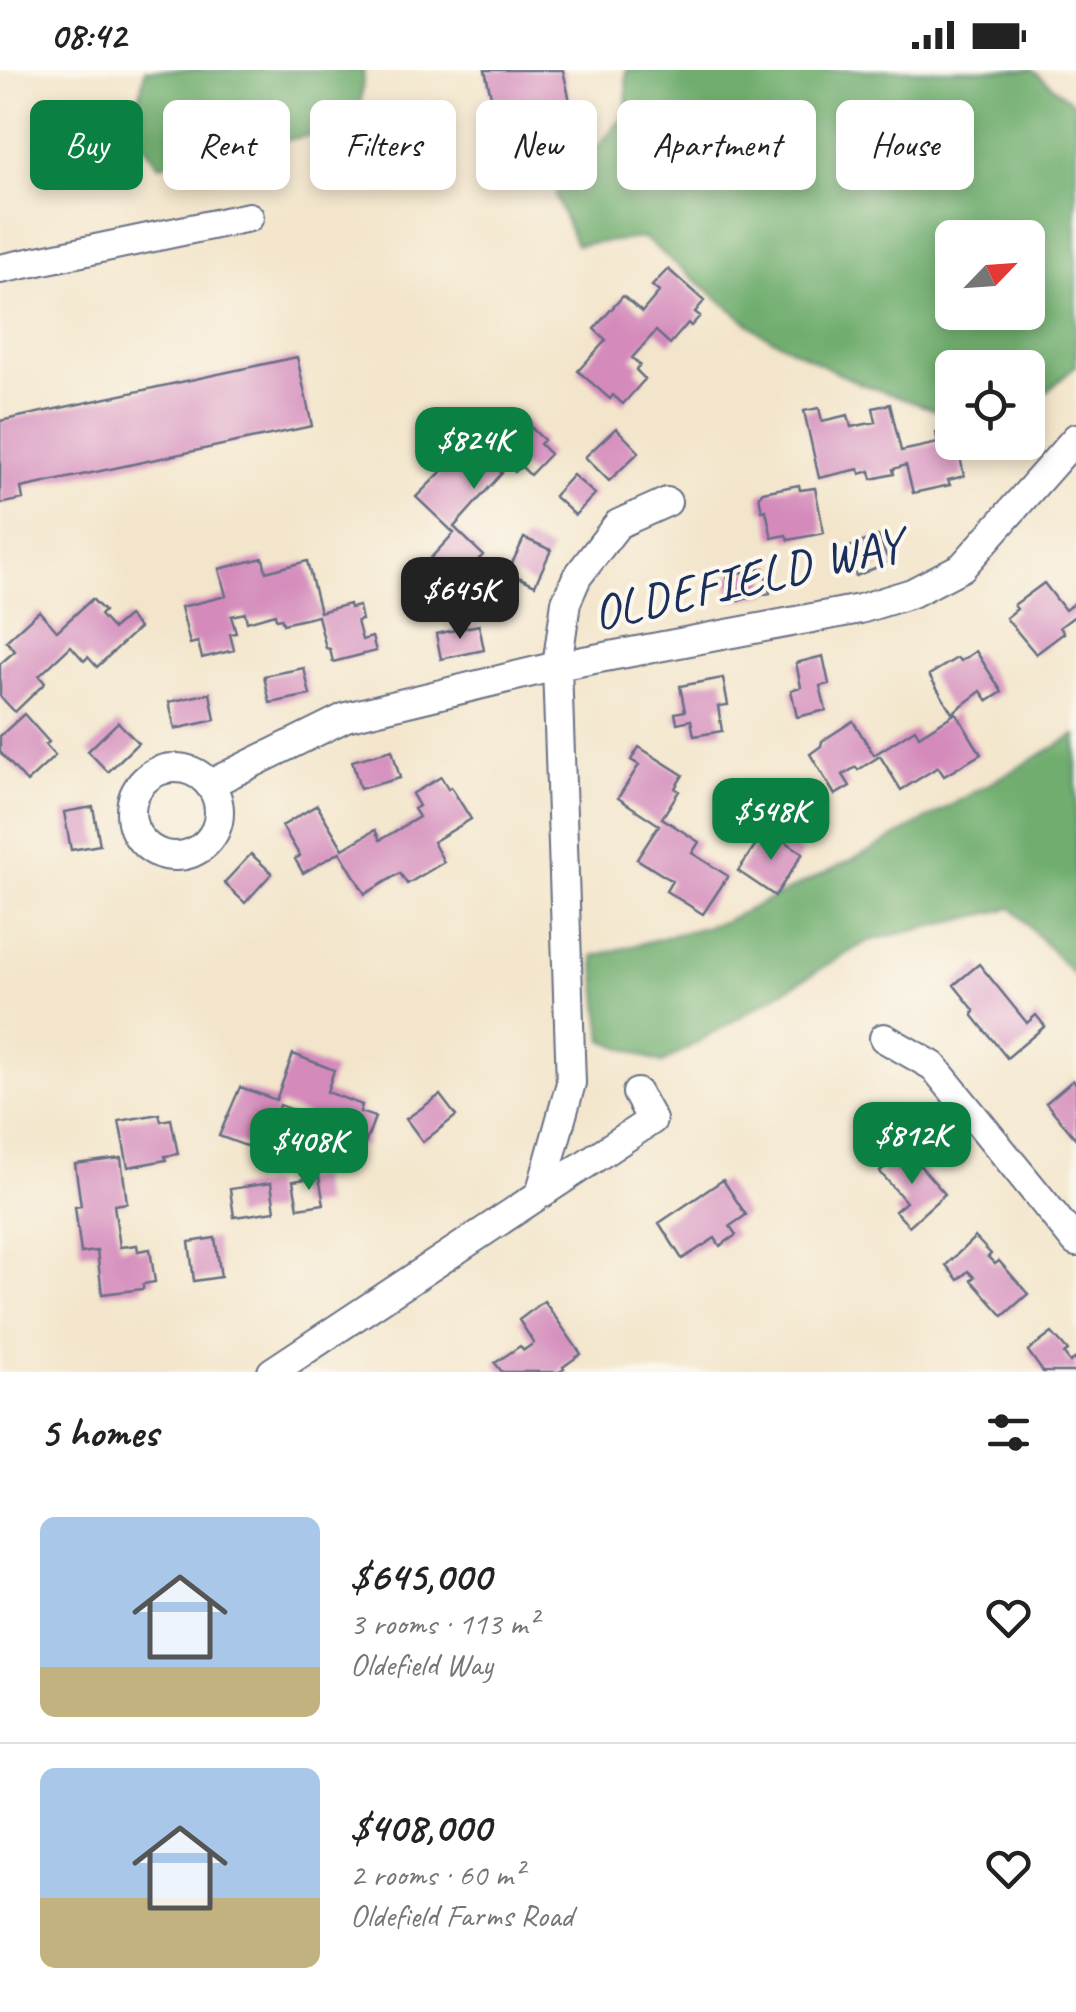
<!DOCTYPE html>
<meta charset="utf-8">
<style>
:root{--surface:#fff;--page:#f2f2f2;--text:#222;--muted:#767676;--line:#e0e0e0;--accent:#0b8043}
body{margin:0;font-family:Caveat,sans-serif;background:var(--page);color:var(--text);height:100vh;display:flex;flex-direction:column;font-size:38px;white-space:nowrap}
*{box-sizing:border-box;margin:0}
p{font-size:32px;color:var(--muted)}
.icon{flex:none;width:55px;height:55px;fill:none;stroke:currentColor;stroke-width:2;stroke-linecap:round;stroke-linejoin:round}
.map{position:relative;height:1302px;overflow:hidden}
.drawer{display:flex;flex-direction:column;background:var(--surface);flex:1}
.drawer>*{flex:none}
.banner{position:absolute;left:30px;top:30px;width:1018px;height:90px;display:flex;gap:20px}
.needle{width:65px;rotate:65deg}
.controls{position:absolute;left:935px;top:150px;display:grid;gap:20px}
.controls a{display:grid;place-items:center;width:110px;height:110px;border-radius:15px;background:var(--surface);box-shadow:0 5px 15px #0003;font-size:50px}
.price{position:absolute;translate:-50% -85px;padding:0 22px;border-radius:20px;background:var(--accent);color:#fff;font-size:32px;line-height:65px;filter:drop-shadow(0 2px 5px #0008)}
.price::after{content:'';position:absolute;left:50%;top:60px;width:30px;height:22px;margin-left:-15px;background:inherit;clip-path:polygon(0 0,100% 0,50% 100%)}
.price.active{background:#222;color:#fff}
ul{padding:0;list-style:none}
li{display:flex;align-items:center;gap:30px;height:250px;padding:0 40px}
li+li{border-top:2px solid var(--line)}
li span{display:grid;place-items:center;flex:none;width:280px;height:200px;border-radius:15px;color:#555}
li>.icon{margin-inline-start:auto}
span .icon{width:120px;height:120px;fill:#fffc;stroke-width:1}
li b{font-size:42px}
h2{display:flex;justify-content:space-between;align-items:center;height:120px;padding:0 40px;font-size:42px}
.chip{padding:0 35px;border-radius:15px;background:var(--surface);box-shadow:0 5px 15px #0003;font-size:35px;line-height:90px}
.chip.active{background:var(--accent);color:#fff}
.status{display:flex;justify-content:space-between;align-items:center;height:70px;padding:0 50px;background:var(--surface);direction:ltr}
.status svg{height:28px;fill:currentColor}
.map>svg:first-child{display:block}
</style>
<div class="status"><b>08:42</b><svg viewBox="0 0 49 12"><path d="M0 12V9h3v3zM5 12V6h3v6zM10 12V3h3v9zM15 12V0h3v12zM26 1h20v11H26zM47 4h2v5h-2z"/></svg></div>
<div class="map">
<svg width="1076" height="1302" viewBox="0 0 1076 1302">
<rect width="100%" height="100%" fill="#fbf7ec"/>
<filter id="ink" filterUnits="userSpaceOnUse"><feTurbulence type="fractalNoise" baseFrequency=".01" numOctaves="2"/><feDisplacementMap in="SourceGraphic" scale="20" xChannelSelector="R" yChannelSelector="G"/><feConvolveMatrix kernelMatrix="1 2 1 2 8 2 1 2 1" color-interpolation-filters="sRGB"/></filter>
<filter id="wash" filterUnits="userSpaceOnUse"><feTurbulence type="fractalNoise" baseFrequency=".0048" numOctaves="4" result="noise"/><feDisplacementMap in="SourceGraphic" scale="40" xChannelSelector="R" yChannelSelector="G"/><feGaussianBlur stdDeviation="2.25" result="paint"/><feColorMatrix in="noise" values="0 0 0 0 0 0 0 0 0 0 0 0 0 0 0 0 0 1.4 0 .05"/><feComposite in="paint" operator="in"/></filter>
<g filter="url(#wash)">
<rect width="100%" height="100%" fill="#f3e5cb"/>
<path fill="#70ad6e" stroke="#466e66" stroke-width="2.5" fill-rule="evenodd" d="M145 0H364L358 56 158 95 133 59Z
M626 0H1032L1076 35V296L1028 338V298H952V346L856 312 759 262 644 168 576 175 555 125 627 43ZM952 168H1028V242H952Z
M1076 665V907L1012 838 868 871 662 993 603 970 594 886 723 852 866 783Z"/>
<g id="blocks">
<path fill="#d48bbc" d="M485 0H563L577 63 503 79Z
M668 199 704 231 695 242 700 246 691 256 688 253 670 274 656 261 632 288 640 295 636 300 645 309 623 334 613 325 610 329 578 301 606 270 594 259 623 226 642 242 659 222 652 216Z
M297 287 312 356 21 418 23 429 0 434V351Z
M890 334 901 381 938 373 936 363 952 359V372H957L964 406 948 410 950 415 913 423 906 395 893 399 894 404 872 409 870 401 860 404 859 399 819 408 804 341 819 338 822 351 848 345 851 357 876 352 873 338Z
M518 345 544 370 540 374 550 384 530 405 521 396 515 402 502 389 495 396 502 403 454 457 483 485 479 489 490 500 468 523 459 514 454 519 427 492 454 463 416 427 446 397 438 388 467 357 487 377Z
M616 358 639 382 609 411 585 387Z
M573 405 595 424 575 445 554 426Z
M799 415 800 420 815 418 824 463 788 470 786 465 772 468 766 440 762 441 759 426 763 422Z
M878 466 889 492 856 506 845 479Z
M524 468 551 480 535 515 508 502Z
M263 488 266 502 307 491 320 542 349 534 350 538 359 536 362 550 357 551 362 570 372 567 376 581 333 592 330 579 326 578 318 546 283 554 281 548 276 549 275 544 247 552 245 543 231 546 236 563 230 564 234 580 202 588 198 572 190 574 181 537 226 526 219 499Z
M764 498 770 523 732 532 727 506Z
M1044 513 1065 540 1076 532V545L1060 557 1064 563 1036 584 1006 548 1017 539 1014 535Z
M92 529 104 541 100 545 113 559 128 546 139 558 97 597 88 587 84 591 71 576 39 606 45 613 15 642 0 626V594L15 581 6 571 39 541 57 561Z
M479 555 484 580 441 589 436 564Z
M976 581 1002 622 988 631 981 621 952 643 929 605 957 588 961 591Z
M823 586 829 614 820 616 826 640 797 647 791 620 801 617 796 593Z
M304 598 310 625 270 633 264 606Z
M723 608 728 635 718 636 722 661 694 666 691 650 677 653 675 643 685 641 680 616Z
M210 623 215 650 175 659 169 632Z
M956 643 981 684 944 706 938 697 901 720 880 686 858 700 856 697 843 705 850 716 835 725 810 684 821 676 822 671 853 651 874 685 915 659 919 666Z
M24 644 49 672 45 675 55 686 27 712 0 682V666Z
M118 652 138 673 108 702 88 681Z
M639 677 683 705 675 718 679 721 662 748 699 772 692 783 728 806 703 844 666 821 672 811 637 789 659 755 618 728 639 695 631 690Z
M392 680 400 708 360 719 352 691Z
M441 707 448 719 451 717 471 749 433 772 444 792 407 814 400 803 365 824 340 782 303 803 295 789 300 786 282 756 317 735 343 779 375 760 380 770 419 747 414 739 419 736 412 724Z
M93 737 100 775 71 780 64 742Z
M769 761 803 783 775 826 738 801 758 771 761 773Z
M251 784 272 803 245 833 224 813Z
M979 894 1027 953 1036 945 1045 956 1007 988 973 946 974 940 954 915Z
M293 984 334 1000 327 1022 362 1035 360 1042 375 1047 364 1077 347 1071 346 1073 311 1060 316 1048 280 1035 275 1049 270 1048 268 1056 272 1058 268 1068 259 1065 254 1079 219 1066 240 1017 276 1030Z
M1073 1010 1076 1014V1069L1046 1033Z
M440 1025 456 1046 423 1072 406 1049Z
M159 1044 161 1051 171 1049 178 1084 165 1086 166 1090 128 1097 119 1051Z
M906 1080 945 1124 909 1156 895 1141 906 1132 880 1102Z
M121 1088 127 1133 114 1135 120 1177 137 1175 138 1181 150 1179 155 1212 143 1214V1219L102 1224 97 1181 81 1183 75 1137 81 1136 75 1094Z
M319 1107 324 1134 298 1138 293 1111Z
M723 1110 746 1145 730 1156 736 1165 720 1176 715 1168 682 1189 659 1153Z
M271 1113 275 1141 234 1147 230 1119Z
M975 1167 991 1184 988 1187 995 1194 999 1191 1028 1224 1003 1246 971 1210 974 1207 968 1201 958 1210 946 1195Z
M215 1168 221 1207 194 1211 189 1172Z
M544 1231 581 1284 563 1297 564 1299 559 1302H502L495 1293 520 1276 524 1280 534 1273 519 1250Z
M1052 1263 1068 1281 1064 1284 1070 1292 1076 1288V1302H1043L1028 1281Z"/>
</g>
</g>
<g filter="url(#ink)">
<use href="#blocks" fill-opacity="0" stroke="#676f84" stroke-width="2.5"/>
<g fill="none" stroke-linecap="round" stroke-linejoin="round">
<g stroke="#676f84" stroke-width="32">
<path id="minor" d="M0 199 249 147
M131 742a44 44 0 1 1 88 0a44 44 0 1 1-88 0Z
M210 714 346 647 557 596 860 539 912 523 962 497 1076 368
M884 968 933 996 1076 1172
M540 1124 571 1013 557 596 566 532 577 507 618 454 667 432
M272 1302 652 1050 637 1023"/>
</g>
<use href="#minor" stroke="#fff" stroke-width="28"/>
</g>
</g>
<g text-anchor="middle" stroke-width="8" stroke-linejoin="round" paint-order="stroke">
<g font-size="50" fill="#1b2f5e" stroke="#fbf7ec">
<text transform="translate(747 507) rotate(-13)" y="18">OLDEFIELD WAY</text>
</g>
</g>
</svg>
<div class="controls">
<a><svg class="needle" viewBox="-14 -14 28 28"><path d="M0-13l5 13h-10z" fill="#e53935"/><path d="M0 13l5-13h-10z" fill="#767676"/></svg></a>
<a><svg class="icon" aria-label="locate" viewBox="0 0 24 24"><circle cx="12" cy="12" r="6"/><path d="M12 2v4M12 18v4M2 12h4M18 12h4"/></svg></a>
</div>
<b class="price" style="left:474px;top:422px">$824K</b>
<b class="price active" style="left:460px;top:572px">$645K</b>
<b class="price" style="left:771px;top:793px">$548K</b>
<b class="price" style="left:912px;top:1117px">$812K</b>
<b class="price" style="left:309px;top:1123px">$408K</b>
<div class="banner">
<a class="chip active">Buy</a>
<a class="chip">Rent</a>
<a class="chip">Filters</a>
<a class="chip">New</a>
<a class="chip">Apartment</a>
<a class="chip">House</a>
</div>
</div>
<section class="drawer">
<h2>5 homes<svg class="icon" aria-label="filters" viewBox="0 0 24 24"><path d="M4 7h16M4 17h16"/><circle cx="9" cy="7" r="2"/><circle cx="15" cy="17" r="2"/></svg></h2>
<ul>
<li><span style="background:linear-gradient(#a9c7e8 75%,#c2b280 0)"><svg class="icon" aria-label="home" viewBox="0 0 24 24"><path d="M3 11l9-7 9 7M6 9v11h12V9"/></svg></span><div><b>$645,000</b><p>3 rooms · 113 m²</p><p>Oldefield Way</p></div><svg class="icon" aria-label="heart" viewBox="0 0 24 24"><path d="M12 20l-8-8c-3-5 5-10 8-4 3-6 11-1 8 4z"/></svg></li>
<li><span style="background:linear-gradient(#a9c7e8 65%,#c2b280 0)"><svg class="icon" aria-label="home" viewBox="0 0 24 24"><path d="M3 11l9-7 9 7M6 9v11h12V9"/></svg></span><div><b>$408,000</b><p>2 rooms · 60 m²</p><p>Oldefield Farms Road</p></div><svg class="icon" aria-label="heart" viewBox="0 0 24 24"><path d="M12 20l-8-8c-3-5 5-10 8-4 3-6 11-1 8 4z"/></svg></li>
</ul>
</section>
